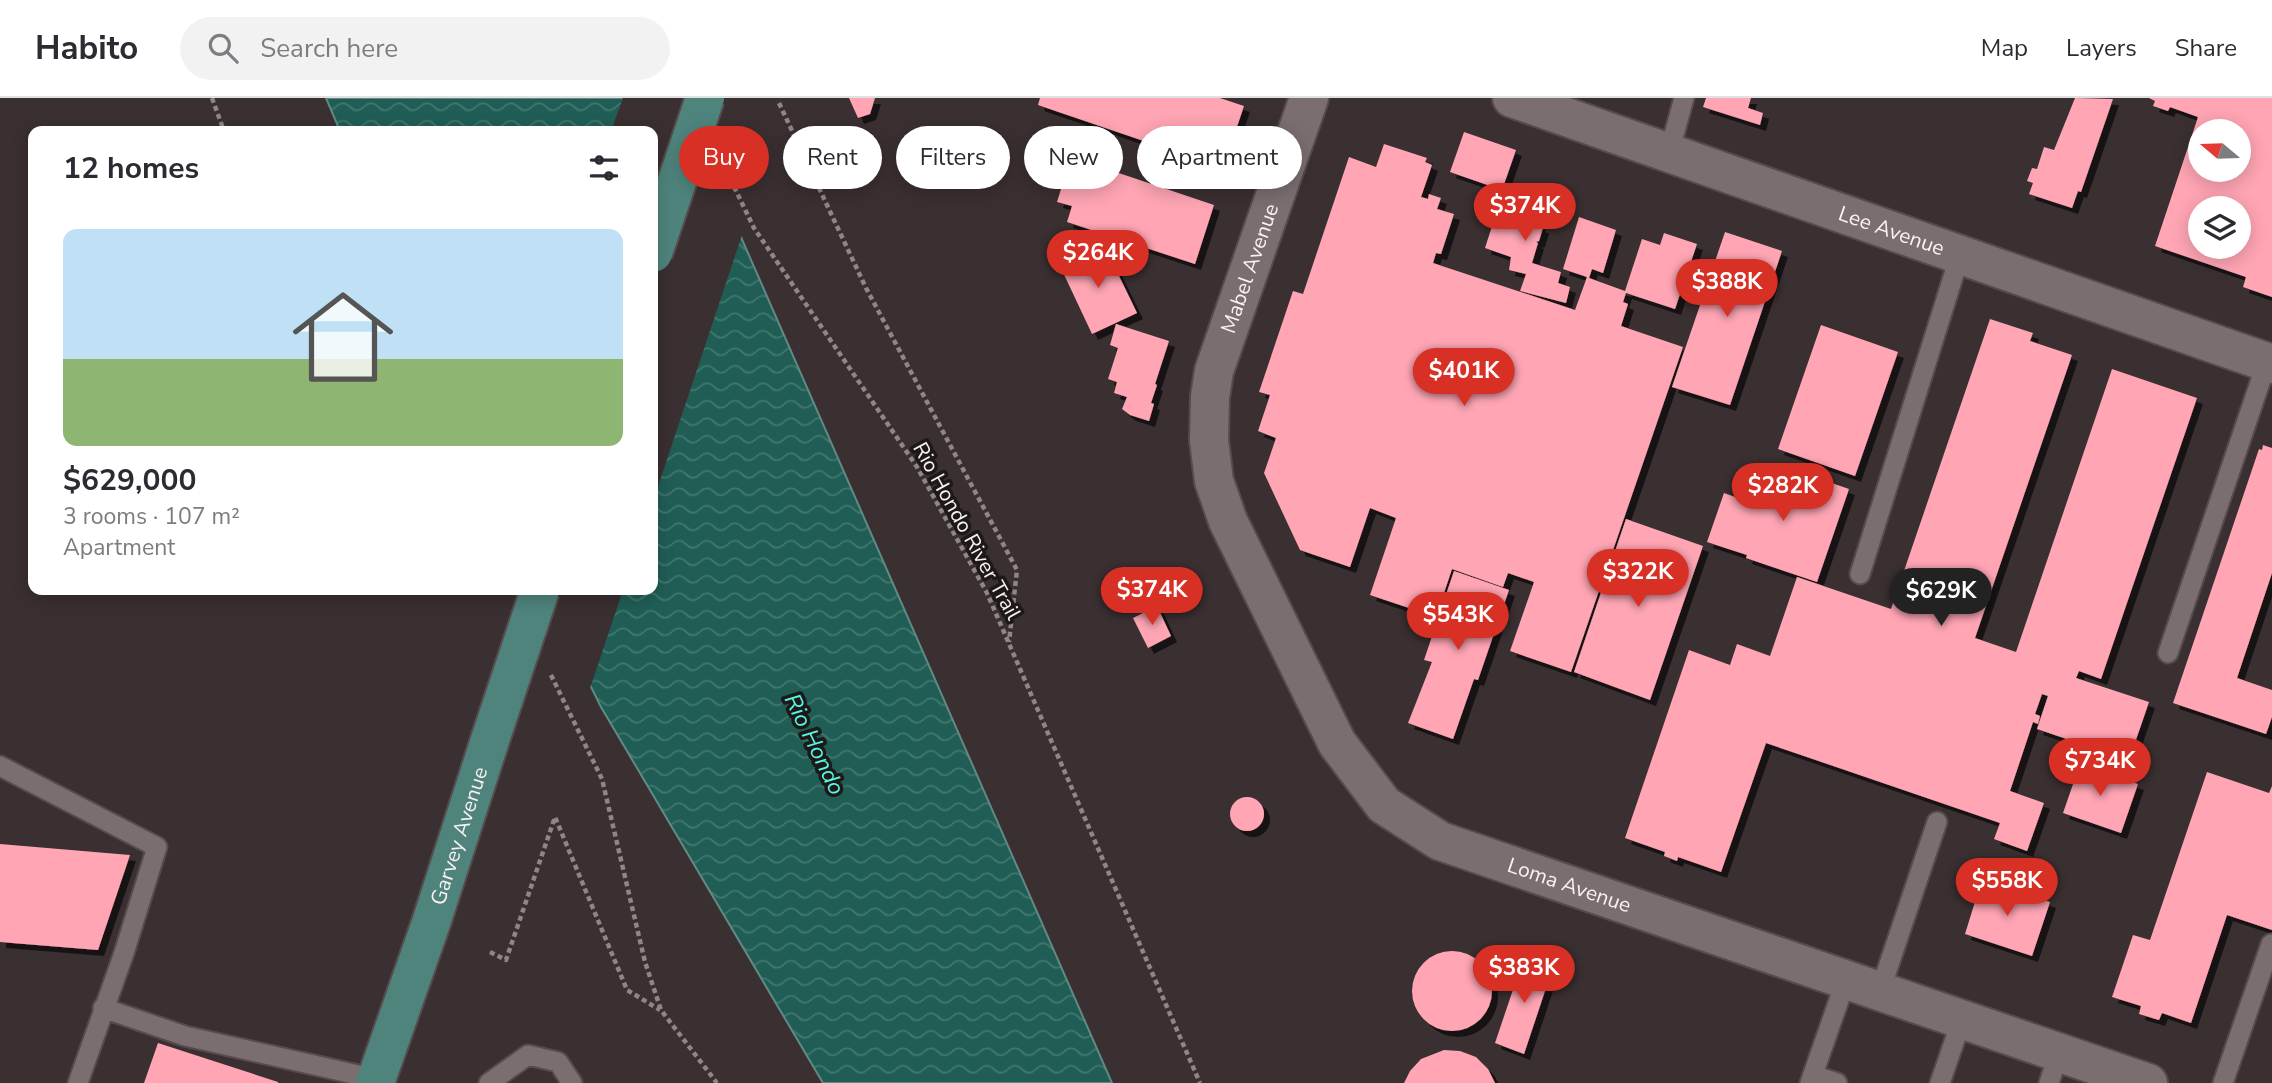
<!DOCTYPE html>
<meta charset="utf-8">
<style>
:root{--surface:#fff;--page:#f2f2f3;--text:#2b2b33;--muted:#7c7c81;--line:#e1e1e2;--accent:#d93025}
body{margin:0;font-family:"Nunito Sans",sans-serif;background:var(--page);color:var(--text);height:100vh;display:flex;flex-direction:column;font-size:26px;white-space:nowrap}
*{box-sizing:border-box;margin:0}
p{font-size:23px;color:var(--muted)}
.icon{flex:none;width:38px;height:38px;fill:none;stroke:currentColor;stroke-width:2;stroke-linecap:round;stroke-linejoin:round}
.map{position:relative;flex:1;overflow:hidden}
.drawer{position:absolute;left:28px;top:28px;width:630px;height:469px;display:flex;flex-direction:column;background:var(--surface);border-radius:14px;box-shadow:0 4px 18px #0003}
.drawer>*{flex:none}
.banner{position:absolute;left:679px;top:28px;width:665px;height:63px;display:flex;gap:14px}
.needle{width:46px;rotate:289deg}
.buttons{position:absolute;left:2188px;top:21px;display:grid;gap:14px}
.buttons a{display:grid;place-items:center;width:63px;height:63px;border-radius:50%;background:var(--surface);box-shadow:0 4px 18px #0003;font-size:35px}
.price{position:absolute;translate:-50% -60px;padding:0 16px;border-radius:24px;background:var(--accent);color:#fff;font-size:23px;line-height:46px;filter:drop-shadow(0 2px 4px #0008)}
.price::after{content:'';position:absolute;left:50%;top:42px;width:21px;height:16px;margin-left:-10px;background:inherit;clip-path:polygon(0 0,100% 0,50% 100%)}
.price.current{background:#222;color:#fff}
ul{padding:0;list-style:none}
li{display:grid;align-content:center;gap:14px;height:371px;padding:0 35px}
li+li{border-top:2px solid var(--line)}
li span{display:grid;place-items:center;height:217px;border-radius:14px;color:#555}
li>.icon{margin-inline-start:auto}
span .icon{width:126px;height:126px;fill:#fffc;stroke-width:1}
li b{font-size:30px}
h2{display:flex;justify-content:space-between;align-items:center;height:84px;padding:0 35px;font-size:30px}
.pill{padding:0 24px;border-radius:32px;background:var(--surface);box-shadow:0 4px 18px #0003;font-size:24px;line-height:63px}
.pill.current{background:var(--accent);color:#fff}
header{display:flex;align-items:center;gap:42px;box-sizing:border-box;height:98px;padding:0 35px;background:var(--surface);border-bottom:2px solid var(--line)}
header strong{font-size:33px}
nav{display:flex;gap:38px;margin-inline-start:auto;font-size:24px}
.search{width:490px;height:63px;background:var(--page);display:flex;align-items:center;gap:18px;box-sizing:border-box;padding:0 24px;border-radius:38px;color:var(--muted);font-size:26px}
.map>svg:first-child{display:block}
</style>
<header>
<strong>Habito</strong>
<div class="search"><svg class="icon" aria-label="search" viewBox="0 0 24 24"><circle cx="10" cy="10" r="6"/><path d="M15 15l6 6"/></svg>Search here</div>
<nav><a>Map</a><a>Layers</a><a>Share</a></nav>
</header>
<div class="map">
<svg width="2272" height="985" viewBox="0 0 2272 985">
<defs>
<pattern id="water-waves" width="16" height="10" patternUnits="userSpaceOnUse" patternTransform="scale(1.75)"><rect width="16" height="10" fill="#205e55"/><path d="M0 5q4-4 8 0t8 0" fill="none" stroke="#41766e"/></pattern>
<filter id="shadow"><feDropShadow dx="6" dy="6" stdDeviation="0" flood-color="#0009"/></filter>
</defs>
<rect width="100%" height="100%" fill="#3a2f31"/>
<path fill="url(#water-waves)" stroke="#618a84" stroke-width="2" d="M326 0H680L1112 985H823L601 609 543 492H653V33H340Z"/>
<path fill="#3a2f31" d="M623 0H684L743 134 653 403V33H611Z
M540 492H623L589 593 540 493Z"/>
<path fill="#ffa5b4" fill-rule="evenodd" filter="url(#shadow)" d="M849 0H875L870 16 858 20Z
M1040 0H1220L1244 8 1223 70 1038 7Z
M1706 0H1751L1748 10 1763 15 1760 27 1703 9Z
M2075 0 2113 1 2081 94 2078 93 2072 110 2029 96 2033 85 2027 83 2032 70 2037 71 2044 49 2054 52Z
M2149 0H2272V199L2243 189 2246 179 2155 148 2198 19 2170 9 2168 13 2153 8 2155 3ZM2200 33H2238V72H2200ZM2200 110H2238V149H2200Z
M1464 34 1516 52 1502 92 1450 74Z
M1384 46 1427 60 1425 64 1432 67 1421 99 1428 101 1429 96 1441 100 1437 111 1454 116 1441 156 1436 155 1433 165 1575 212 1587 179 1563 171 1579 119 1616 132 1603 175 1592 171 1589 180 1625 193 1642 141 1660 147 1664 135 1697 146 1675 211 1626 195 1623 204 1628 206 1621 228 1683 249 1571 574 1510 553 1534 484 1508 475 1503 489 1452 471 1436 519 1370 497 1396 420 1370 410 1350 469 1300 452 1264 375 1276 340 1258 333 1270 297 1259 294 1293 193 1303 196 1349 59 1376 69Z
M1086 64 1214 107 1195 166 1067 124 1072 108 1057 104 1066 75 1081 80Z
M1519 88 1535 93 1533 100 1543 103V106L1546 108 1539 128 1543 130 1539 143 1536 144 1538 145 1532 165 1561 174 1558 185 1570 189 1566 205 1520 193 1526 176 1509 172 1511 159 1485 150 1503 94 1516 98Z
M1725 134 1782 153 1730 307 1672 289Z
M1104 147 1137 215 1092 236 1060 168Z
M1990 221 2033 235 2030 243 2072 257 1975 540 2016 554 2112 271 2197 300 2101 581 2079 573 2076 580 2149 604 2129 662 2037 631 2048 598 2042 596 2035 616 2040 618 2038 626 2033 624 2010 693 2044 705 2027 753 1994 741 2000 725 1766 645 1721 774 1678 759 1677 763 1664 758 1665 754 1625 740 1689 552 1730 567 1737 546 1770 558 1797 479 1891 511Z
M1116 226 1169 243 1155 286 1157 287 1151 305 1154 306 1149 323 1130 317 1122 311 1127 299 1114 295 1117 284 1108 281 1118 250 1110 247Z
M1821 227 1898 254 1855 378 1778 351Z
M2263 347 2272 350V475L2237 580 2272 592V619L2266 636 2173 605 2259 351 2262 352Z
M1777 366 1849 391 1817 484 1746 460 1747 457 1707 444 1724 395 1763 409Z
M1626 421 1703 448 1650 602 1574 574Z
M1454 473 1509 492 1478 582 1474 581 1453 641 1408 625 1432 564 1424 562Z
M1157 508 1171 538 1148 550 1133 520Z
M2080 666 2138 686 2121 735 2063 715Z
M2207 674 2269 695 2272 688V832L2227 817 2191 925 2162 915 2159 922 2139 916 2141 908 2112 899 2133 837 2150 842Z
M1230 716a17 17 0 1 1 34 0a17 17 0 1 1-34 0Z
M0 746 130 757 98 852 0 844Z
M1982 781 2050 804 2032 858 1965 836Z
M1412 893a40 40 0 1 1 80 0a40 40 0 1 1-80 0Z
M1524 859 1553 869 1524 956 1495 945Z
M158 945 278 984V985H144Z
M1444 952 1460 953 1476 959 1488 971 1495 985H1404L1410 973 1421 961Z"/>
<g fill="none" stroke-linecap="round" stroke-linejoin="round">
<g stroke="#554b4d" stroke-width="23">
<path id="service" d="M1669 55 1684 0
M1860 476 1960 157
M2168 555 2269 258
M0 668 157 749 124 855 78 985
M1880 893 1937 724
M103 910 185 938 376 981
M1813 977 1837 985
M489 985 528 957 558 964 572 985
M1810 985 1846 882
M1940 985 1962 921
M2049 985 2059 955
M2223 985 2271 846"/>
</g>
<g stroke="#554b4d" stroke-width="42">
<g id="minor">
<path id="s1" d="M1512 0 2272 266"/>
<path id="s2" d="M1209 342 1214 383 1228 423 1337 645 1384 707 1440 743 2148 985"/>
</g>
</g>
<g stroke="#554b4d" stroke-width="42">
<g id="tertiary">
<path id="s3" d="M1209 342 1210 299 1214 273 1309 0"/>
</g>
</g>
<g stroke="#554b4d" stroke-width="42">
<g id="primary">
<path id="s4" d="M375 985 431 825 489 645"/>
</g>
</g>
<path stroke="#908688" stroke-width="4.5" stroke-dasharray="5 3.5" stroke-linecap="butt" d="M212 0 224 33
M779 5 866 190 1017 472 1009 544
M723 66 754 130 917 369 987 495 1200 985
M551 577 602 681 645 864 661 912 717 985
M490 854 506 862 555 719 627 892 660 912"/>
<use href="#service" stroke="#7b6e70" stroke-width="19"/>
<use href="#minor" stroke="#7b6e70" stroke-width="38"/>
<use href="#tertiary" stroke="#7b6e70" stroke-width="38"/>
<use href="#primary" stroke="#4f847d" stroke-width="38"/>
<g stroke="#554b4d" stroke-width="42" stroke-linecap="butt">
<path id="primary-bridge" d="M653 155 705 0
M489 645 540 492"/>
</g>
<use href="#primary-bridge" stroke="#4f847d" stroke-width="38"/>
</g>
<g text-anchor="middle" stroke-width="7" stroke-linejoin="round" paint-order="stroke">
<g font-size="21" fill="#f9f1f2" stroke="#1e1919">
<text dy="7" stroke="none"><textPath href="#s1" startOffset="402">Lee Avenue</textPath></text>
<text dy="7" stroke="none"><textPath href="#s3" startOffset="178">Mabel Avenue</textPath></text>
<text transform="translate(967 433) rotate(61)" y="7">Rio Hondo River Trail</text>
<text dy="7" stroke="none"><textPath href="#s4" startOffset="261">Garvey Avenue</textPath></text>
<text dy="7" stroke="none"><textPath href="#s2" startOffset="612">Loma Avenue</textPath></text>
</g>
<g font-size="23" font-style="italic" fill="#54f8e2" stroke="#1e1919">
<text transform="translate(815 646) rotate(64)" y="8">Rio Hondo</text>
</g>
</g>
</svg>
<div class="buttons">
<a><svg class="needle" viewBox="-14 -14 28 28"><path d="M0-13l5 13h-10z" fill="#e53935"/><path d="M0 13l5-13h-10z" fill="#7c7c81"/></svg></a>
<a><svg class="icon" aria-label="layers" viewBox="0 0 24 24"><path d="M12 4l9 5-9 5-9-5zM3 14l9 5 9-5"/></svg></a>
</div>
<b class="price" style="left:1525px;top:145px">$374K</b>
<b class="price" style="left:1098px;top:192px">$264K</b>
<b class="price" style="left:1727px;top:221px">$388K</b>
<b class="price" style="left:1464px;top:310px">$401K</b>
<b class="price" style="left:1783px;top:425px">$282K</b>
<b class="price" style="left:1638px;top:511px">$322K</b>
<b class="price" style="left:1152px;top:529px">$374K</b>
<b class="price current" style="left:1941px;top:530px">$629K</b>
<b class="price" style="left:1458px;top:554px">$543K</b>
<b class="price" style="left:2100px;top:700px">$734K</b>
<b class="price" style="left:2007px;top:820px">$558K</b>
<b class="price" style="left:1524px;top:907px">$383K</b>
<div class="banner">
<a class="pill current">Buy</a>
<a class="pill">Rent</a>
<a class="pill">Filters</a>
<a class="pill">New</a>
<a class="pill">Apartment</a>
</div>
<section class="drawer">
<h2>12 homes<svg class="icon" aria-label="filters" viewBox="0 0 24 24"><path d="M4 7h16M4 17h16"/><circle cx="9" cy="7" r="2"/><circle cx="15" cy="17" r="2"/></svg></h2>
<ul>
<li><span style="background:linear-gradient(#bfe0f5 60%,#8fb573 0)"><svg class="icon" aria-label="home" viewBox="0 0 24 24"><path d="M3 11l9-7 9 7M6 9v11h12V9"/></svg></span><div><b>$629,000</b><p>3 rooms · 107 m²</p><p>Apartment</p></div></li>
</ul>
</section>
</div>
